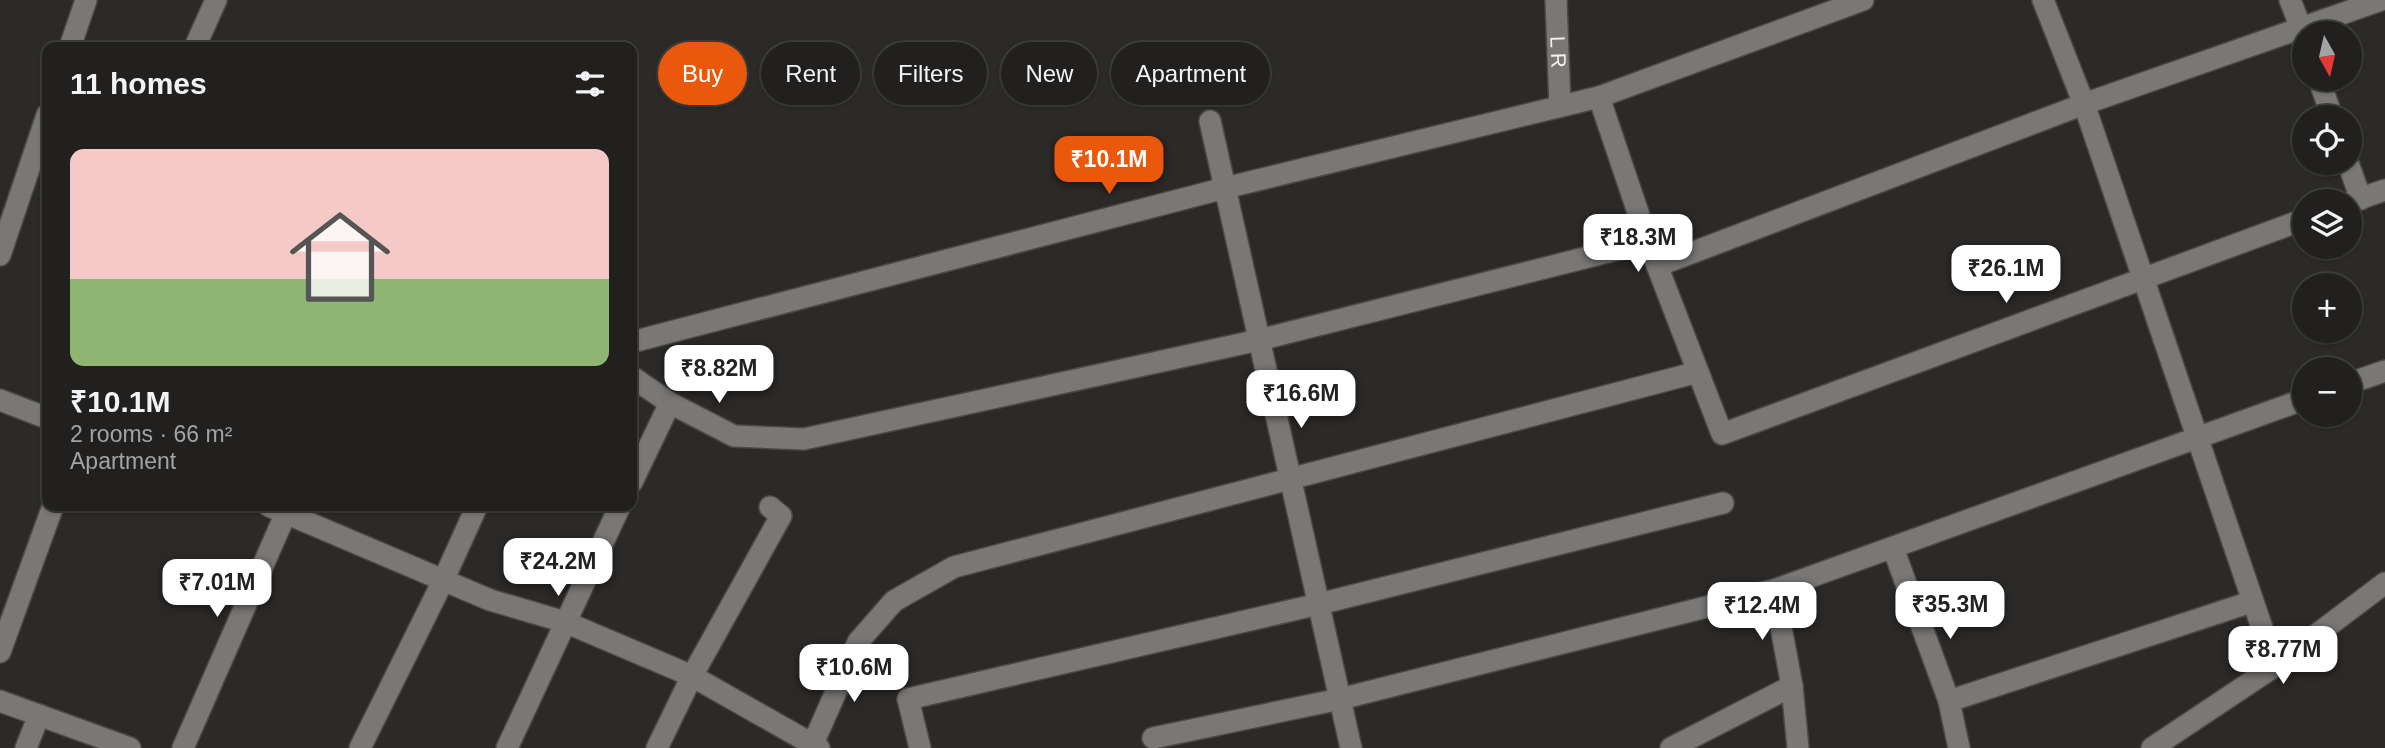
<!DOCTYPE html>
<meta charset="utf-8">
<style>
:root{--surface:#21201e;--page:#292827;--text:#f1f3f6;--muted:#a2a3a4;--line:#3e3e3c;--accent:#ea580c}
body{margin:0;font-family:Helvetica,sans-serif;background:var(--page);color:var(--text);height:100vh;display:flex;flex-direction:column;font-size:26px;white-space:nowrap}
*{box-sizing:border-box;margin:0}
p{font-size:23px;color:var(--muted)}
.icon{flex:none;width:38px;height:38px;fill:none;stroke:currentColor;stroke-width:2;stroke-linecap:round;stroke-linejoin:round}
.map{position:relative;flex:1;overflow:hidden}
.panel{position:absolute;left:42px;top:42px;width:595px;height:469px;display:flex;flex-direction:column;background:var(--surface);border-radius:14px;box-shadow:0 2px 5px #0004,0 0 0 2px var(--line)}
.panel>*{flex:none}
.hud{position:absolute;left:658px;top:42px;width:665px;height:63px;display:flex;gap:14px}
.needle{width:46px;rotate:172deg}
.buttons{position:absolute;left:2292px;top:21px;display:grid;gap:14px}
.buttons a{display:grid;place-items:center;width:70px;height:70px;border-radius:50%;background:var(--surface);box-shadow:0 2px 5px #0004,0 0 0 2px var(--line);font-size:35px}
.price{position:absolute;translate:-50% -60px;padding:0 16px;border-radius:14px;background:#fff;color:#222;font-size:23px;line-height:46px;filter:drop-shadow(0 2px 4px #0008)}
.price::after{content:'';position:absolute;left:50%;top:42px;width:21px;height:16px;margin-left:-10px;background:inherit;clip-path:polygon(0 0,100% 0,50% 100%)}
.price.on{background:var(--accent);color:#fff}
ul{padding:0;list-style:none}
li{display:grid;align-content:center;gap:14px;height:371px;padding:0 28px}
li+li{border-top:2px solid var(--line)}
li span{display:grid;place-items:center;height:217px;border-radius:14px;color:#555}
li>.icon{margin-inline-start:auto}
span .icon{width:126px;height:126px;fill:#fffc;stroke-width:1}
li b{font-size:30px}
h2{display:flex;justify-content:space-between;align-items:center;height:84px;padding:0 28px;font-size:30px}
.tag{padding:0 24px;border-radius:32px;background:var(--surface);box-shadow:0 2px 5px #0004,0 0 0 2px var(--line);font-size:24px;line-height:63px}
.tag.on{background:var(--accent);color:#fff}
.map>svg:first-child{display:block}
</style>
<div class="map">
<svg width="2385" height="748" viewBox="0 0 2385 748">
<rect width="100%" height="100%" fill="#2c2a28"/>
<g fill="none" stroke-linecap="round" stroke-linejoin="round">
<g stroke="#4a4947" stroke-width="24">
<g id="minor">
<path id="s1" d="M1556 0 1560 106"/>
<path d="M2043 0 2084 104 2275 666"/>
<path d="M2290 0 2305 38"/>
<path d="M70 47 86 0"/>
<path d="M195 47 216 0"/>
<path d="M2319 79 2332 117"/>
<path d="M1599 97 1648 242 1722 434 2305 219"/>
<path d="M1210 121 1351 748"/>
<path d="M2348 163 2361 199"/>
<path d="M2350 202 2385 190"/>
<path d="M0 255 47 115"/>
<path d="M1657 266 2084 104 2381 0"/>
<path d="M632 342 1225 188 1599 97 1863 0"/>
<path d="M632 377 670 403 734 436 804 439 1259 340 1648 242"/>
<path d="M2350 383 2385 371"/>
<path d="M0 400 47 418"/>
<path d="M632 482 670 403"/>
<path d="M269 506 490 600 565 622 692 676 819 748"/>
<path d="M1893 548 1949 701 1959 748"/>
<path d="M1774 590 1792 686 1798 748"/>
<path d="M0 652 53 506"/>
<path d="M0 701 130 748"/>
<path d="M1949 701 2251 602"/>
<path d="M1153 738 1340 699 1774 590 2305 399"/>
<path d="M26 748 39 715"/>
<path d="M183 748 289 506"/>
<path d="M360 748 443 581 477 506"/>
<path d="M507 748 620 506"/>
<path d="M657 748 692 676 781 516 770 507"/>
<path d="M811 748 858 642 894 601 954 567 1698 372"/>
<path d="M920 748 908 699 1319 604 1723 503"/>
<path d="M1671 748 1792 686"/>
<path d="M2152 748 2275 666 2385 583"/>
</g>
</g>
<use href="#minor" stroke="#7a7876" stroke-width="21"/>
</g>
<g text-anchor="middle" stroke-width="5" stroke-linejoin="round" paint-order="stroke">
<g font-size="21" fill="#f4f2f1" stroke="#22211f">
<text dy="7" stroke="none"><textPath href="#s1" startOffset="52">L R</textPath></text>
</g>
</g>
</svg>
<div class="buttons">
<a><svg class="needle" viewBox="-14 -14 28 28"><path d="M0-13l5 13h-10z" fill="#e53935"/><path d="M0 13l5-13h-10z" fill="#a2a3a4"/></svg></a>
<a><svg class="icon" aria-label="locate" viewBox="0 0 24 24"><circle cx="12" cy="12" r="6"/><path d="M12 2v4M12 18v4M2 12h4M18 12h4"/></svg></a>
<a><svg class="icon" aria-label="layers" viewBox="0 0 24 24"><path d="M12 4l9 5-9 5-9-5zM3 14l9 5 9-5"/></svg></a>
<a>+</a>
<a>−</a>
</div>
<b class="price on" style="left:1109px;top:196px">₹10.1M</b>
<b class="price" style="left:1638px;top:274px">₹18.3M</b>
<b class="price" style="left:2006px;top:305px">₹26.1M</b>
<b class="price" style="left:719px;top:405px">₹8.82M</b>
<b class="price" style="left:1301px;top:430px">₹16.6M</b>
<b class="price" style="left:558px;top:598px">₹24.2M</b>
<b class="price" style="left:217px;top:619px">₹7.01M</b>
<b class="price" style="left:1950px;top:641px">₹35.3M</b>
<b class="price" style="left:1762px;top:642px">₹12.4M</b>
<b class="price" style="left:2283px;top:686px">₹8.77M</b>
<b class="price" style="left:854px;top:704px">₹10.6M</b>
<div class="hud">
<a class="tag on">Buy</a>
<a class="tag">Rent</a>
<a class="tag">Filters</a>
<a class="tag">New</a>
<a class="tag">Apartment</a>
</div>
<section class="panel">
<h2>11 homes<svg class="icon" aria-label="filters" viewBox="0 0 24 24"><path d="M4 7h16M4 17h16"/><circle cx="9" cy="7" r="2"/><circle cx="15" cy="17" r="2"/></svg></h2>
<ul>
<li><span style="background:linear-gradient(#f6c9c9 60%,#8fb573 0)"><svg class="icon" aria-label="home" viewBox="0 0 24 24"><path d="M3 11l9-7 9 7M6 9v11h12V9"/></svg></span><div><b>₹10.1M</b><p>2 rooms · 66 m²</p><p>Apartment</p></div></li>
</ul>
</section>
</div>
